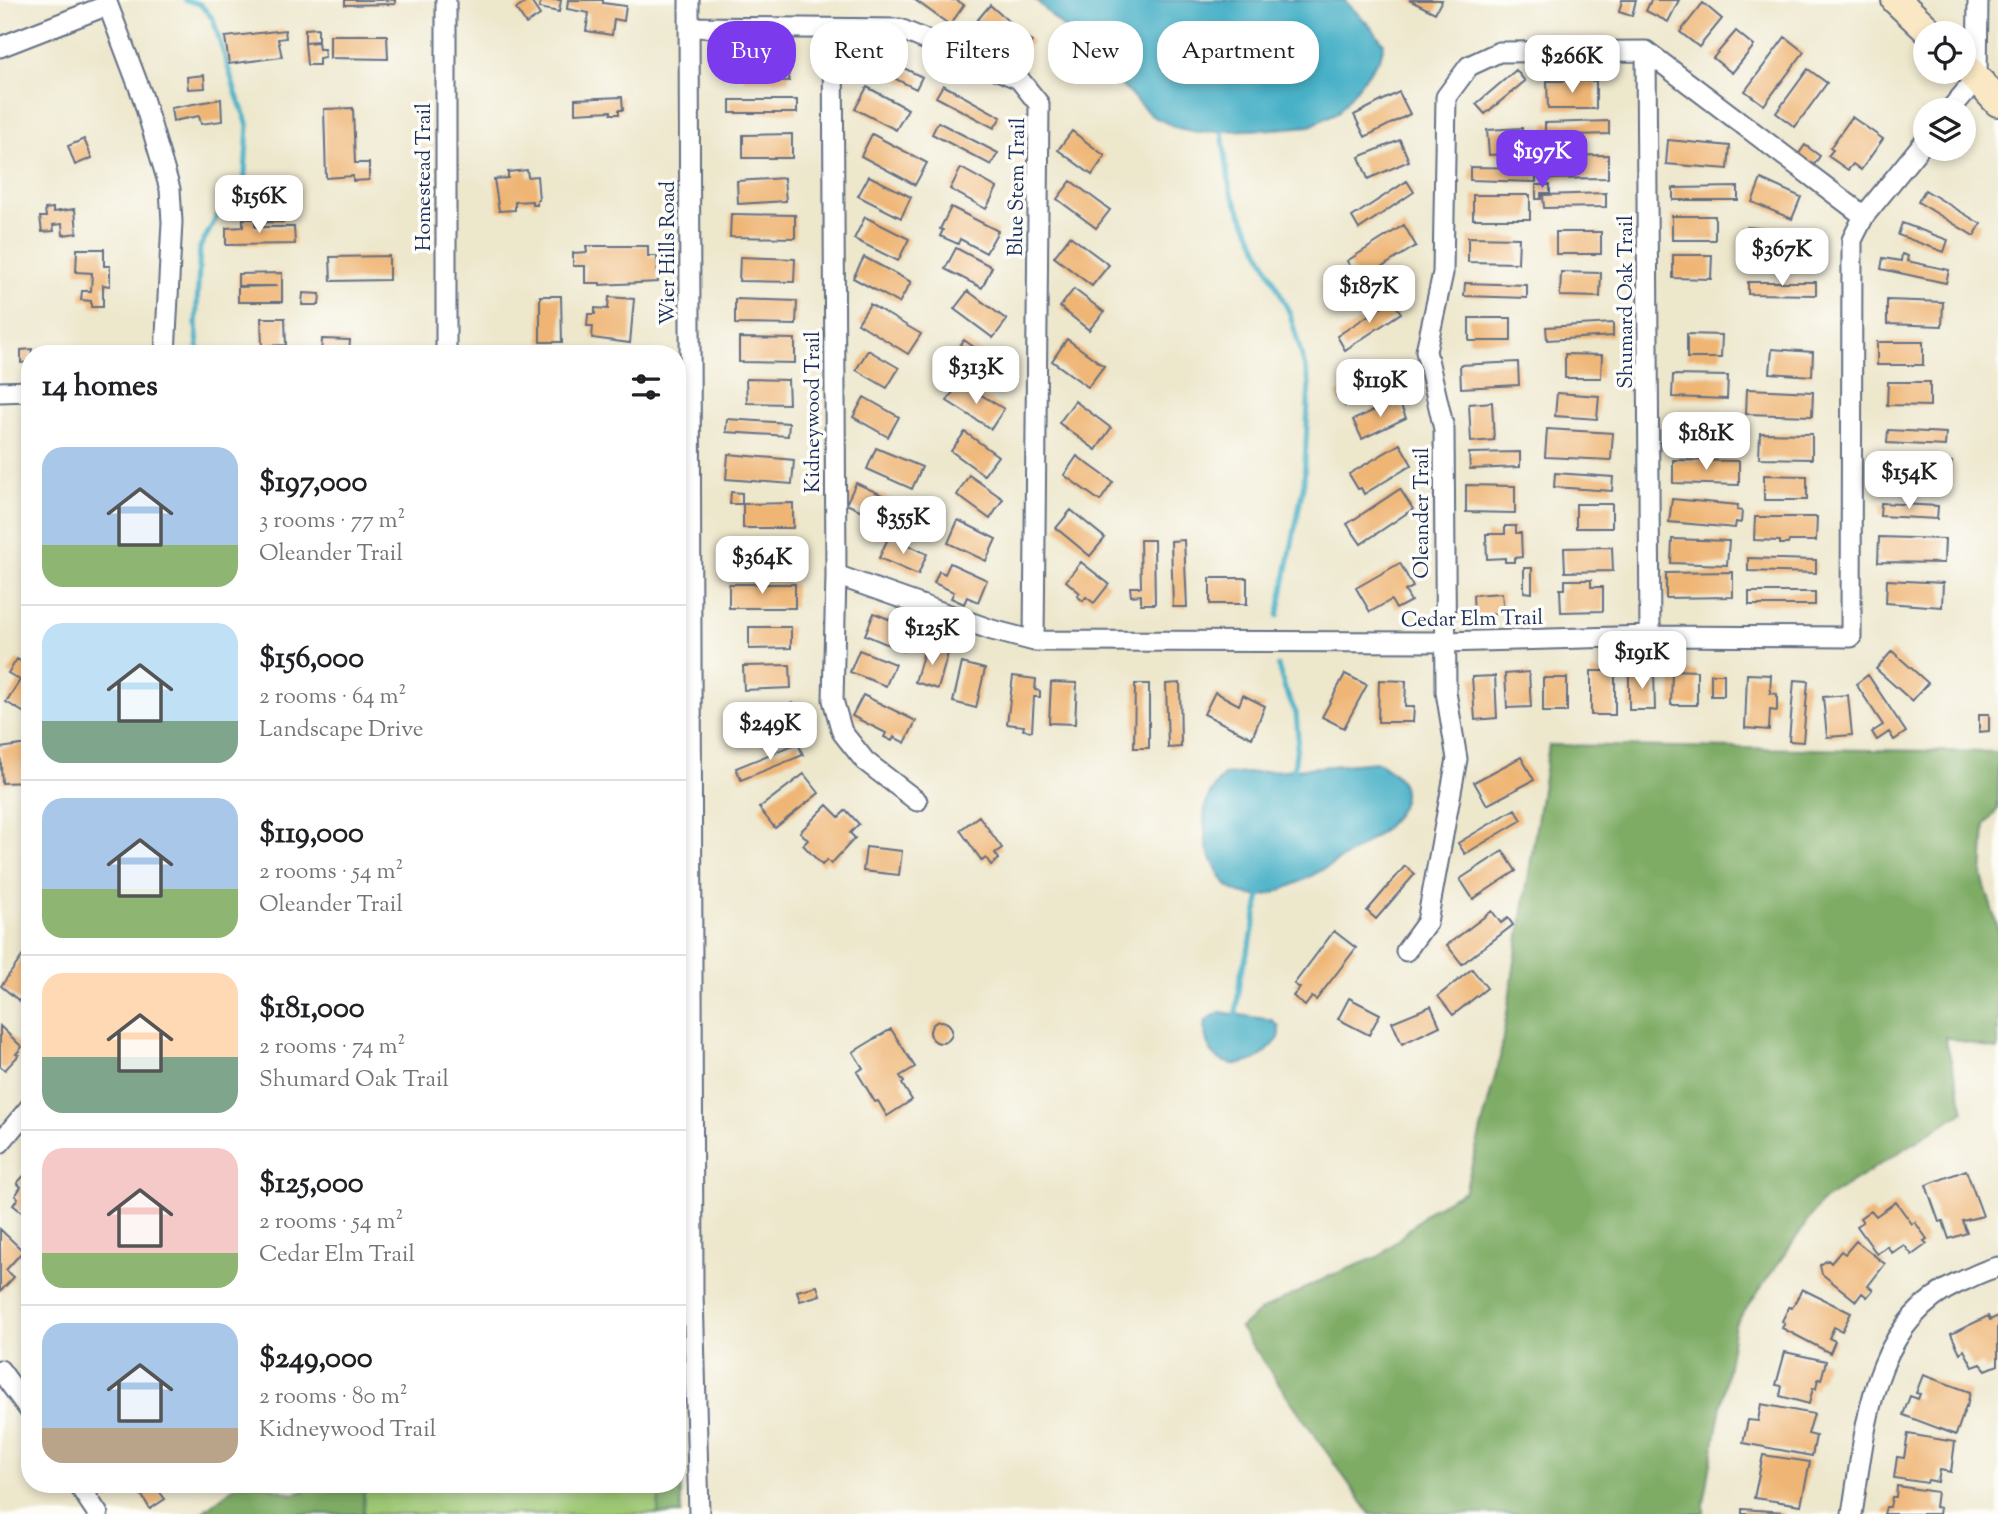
<!DOCTYPE html>
<meta charset="utf-8">
<style>
:root{--surface:#fff;--page:#f2f2f2;--text:#202124;--muted:#757577;--line:#e0e0e0;--accent:#7c3aed}
body{margin:0;font-family:"Sorts Mill Goudy",serif;background:var(--page);color:var(--text);height:100vh;display:flex;flex-direction:column;font-size:26px;white-space:nowrap}
*{box-sizing:border-box;margin:0}
p{font-size:23px;color:var(--muted)}
.icon{flex:none;width:38px;height:38px;fill:none;stroke:currentColor;stroke-width:2;stroke-linecap:round;stroke-linejoin:round}
.map{position:relative;flex:1;overflow:hidden}
.side{position:absolute;left:21px;top:345px;width:665px;height:1148px;display:flex;flex-direction:column;background:var(--surface);border-radius:28px;box-shadow:0 4px 10px #0003}
.side>*{flex:none}
.guide{position:absolute;left:707px;top:21px;width:665px;height:63px;display:flex;gap:14px}
.fabs{position:absolute;left:1913px;top:21px;display:grid;gap:14px}
.fabs a{display:grid;place-items:center;width:63px;height:63px;border-radius:50%;background:var(--surface);box-shadow:0 4px 10px #0003;font-size:35px}
.price{position:absolute;translate:-50% -60px;padding:0 16px;border-radius:14px;background:#fff;color:#222;font-size:23px;line-height:46px;filter:drop-shadow(0 2px 4px #0008)}
.price::after{content:'';position:absolute;left:50%;top:42px;width:21px;height:16px;margin-left:-10px;background:inherit;clip-path:polygon(0 0,100% 0,50% 100%)}
.price.current{background:var(--accent);color:#fff}
ul{padding:0;list-style:none}
li{display:flex;align-items:center;gap:21px;height:175px;padding:0 21px}
li+li{border-top:2px solid var(--line)}
li span{display:grid;place-items:center;flex:none;width:196px;height:140px;border-radius:21px;color:#555}
li>.icon{margin-inline-start:auto}
span .icon{width:84px;height:84px;fill:#fffc;stroke-width:1}
li b{font-size:30px}
h2{display:flex;justify-content:space-between;align-items:center;height:84px;padding:0 21px;font-size:30px}
.tag{padding:0 24px;border-radius:28px;background:var(--surface);box-shadow:0 4px 10px #0003;font-size:24px;line-height:63px}
.tag.current{background:var(--accent);color:#fff}
.map>svg:first-child{display:block}
</style>
<div class="map">
<svg width="1998" height="1514" viewBox="0 0 1998 1514">
<rect width="100%" height="100%" fill="#fdfcf7"/>
<filter id="ink" filterUnits="userSpaceOnUse"><feTurbulence type="fractalNoise" baseFrequency=".0143" numOctaves="2"/><feDisplacementMap in="SourceGraphic" scale="14" xChannelSelector="R" yChannelSelector="G"/><feConvolveMatrix kernelMatrix="1 2 1 2 8 2 1 2 1" color-interpolation-filters="sRGB"/></filter>
<filter id="wash" filterUnits="userSpaceOnUse"><feTurbulence type="fractalNoise" baseFrequency=".00686" numOctaves="4" result="noise"/><feDisplacementMap in="SourceGraphic" scale="28" xChannelSelector="R" yChannelSelector="G"/><feGaussianBlur stdDeviation="1.57" result="paint"/><feColorMatrix in="noise" values="0 0 0 0 0 0 0 0 0 0 0 0 0 0 0 0 0 1.4 0 .05"/><feComposite in="paint" operator="in"/></filter>
<g filter="url(#wash)">
<rect width="100%" height="100%" fill="#ede7cc"/>
<path fill="#9dc773" stroke="#5c7b68" stroke-width="2" d="M364 1484H660L658 1514H363Z"/>
<path fill="#7eac65" stroke="#4c6e62" stroke-width="2" d="M1549 745 1998 752V809L1985 825 1982 876 1998 929V1050L1945 1037 1964 1111 1821 1202 1735 1325 1704 1503V1514H1370L1240 1328 1260 1311 1330 1276 1380 1256 1431 1209 1465 1191 1500 1057Z
M681 1426V1514H658L660 1484H677V1427Z
M238 1484H262L292 1494 304 1491 308 1484H364L363 1514H200Z"/>
<path fill="#48b1c7" stroke="#327092" stroke-width="2" d="M1036 0H1344L1371 27 1384 44 1380 58 1338 112 1310 126 1274 129 1197 132 1178 128 1152 116Z
M1378 762C1390 770 1405 779 1404 794 1404 805 1395 818 1387 826 1370 845 1280 898 1256 896 1233 894 1226 888 1216 868 1212 860 1207 852 1206 843 1203 810 1201 801 1224 775Z
M1220 1012 1272 1020 1279 1027V1038C1273 1045 1267 1053 1258 1058 1227 1075 1200 1055 1206 1020Z"/>
<g fill="none" stroke-linecap="round" stroke-linejoin="round">
<path stroke="#48b1c7" stroke-width="5" d="M185 0 200 4 213 19 236 93 248 125 244 189 223 206 200 247 196 325 199 354
M1221 124 1230 190 1290 314 1309 382 1304 482 1278 616
M1278 666 1285 689 1296 713 1298 737 1293 776
M1236 1014 1240 976 1251 940 1261 890"/>
</g>
<g id="blocks">
<path fill="#efb575" d="M345 0H395V4L345 5Z
M530 0 540 15 526 24 516 9Z
M541 0H561L559 12 539 8Z
M568 0H603V3L626 6 624 21 614 19 612 35 586 31 589 13 567 9Z
M915 0H956L964 5 950 25Z
M1409 0H1442L1435 13Z
M1622 0H1636L1632 16 1619 12Z
M1651 0H1679L1668 22 1646 11Z
M1703 3 1722 19 1699 47 1680 32Z
M990 5 1032 42 1017 59 975 23Z
M318 28V41L305 42V29Z
M285 30 286 38 278 39 282 57 229 64 225 37Z
M1736 31 1754 46 1732 73 1713 58Z
M330 35H387L388 59 330 58Z
M1785 37 1804 52 1764 105 1745 91Z
M318 42 319 49H324L325 57 319 58V65H307L305 43Z
M863 48 922 77 916 89 857 60Z
M745 56 789 57V81L744 80Z
M1808 69 1827 83 1795 127 1776 113Z
M1516 70 1525 81 1485 114 1476 104Z
M204 75 205 88 188 89 187 77Z
M1547 81H1596V109H1548Z
M943 85 1001 117 994 128 936 97Z
M867 87 908 109 896 130 855 109Z
M1399 92 1410 114 1365 137 1354 115Z
M622 97 623 110H619V114H611V111L575 113V99Z
M221 99 222 121 201 124 199 116 173 121 171 108Z
M730 100H797V113H730Z
M353 108 355 163H369V180L353 181V176L326 178 324 109Z
M1852 117 1883 139 1861 170 1853 164 1848 170 1828 156 1833 150 1830 148Z
M1609 121V134L1545 136V123Z
M938 122 998 153 991 165 932 134Z
M1522 128 1524 153 1489 155 1487 130Z
M1072 131 1105 156 1092 175 1058 150Z
M792 134V158H743V135Z
M872 134 927 163 915 185 861 156Z
M84 139 92 158 75 165 68 146Z
M1400 140 1409 161 1368 179 1359 157Z
M1668 140 1730 146 1728 169 1666 164Z
M1805 145 1820 156 1813 166 1798 155Z
M1608 155V178L1542 179V156Z
M1470 167 1536 168V182L1470 180Z
M961 168 997 188 986 209 950 189Z
M527 170 528 177 537 176 539 200H537V205H532V201L515 202V210L499 211 494 179 508 178V172Z
M869 176 911 197 901 218 858 196Z
M784 178 786 201 738 204 737 181Z
M1761 179 1801 197 1792 219 1752 202Z
M1071 181 1110 210 1096 228 1057 199Z
M1407 181 1414 192 1359 229 1352 217Z
M1536 185H1550V193H1541V199H1536Z
M1738 187V200H1673V188Z
M1925 190 1981 224 1974 236 1918 202Z
M1606 193V207L1544 208 1543 195Z
M1473 195H1530V219H1473Z
M263 203H282L283 222H263Z
M951 207 998 231 986 253 960 239 958 244 940 236 943 230 940 229Z
M53 208V212L75 209 77 233 63 235 62 224 53 225 54 231 42 232 40 217H46L45 209Z
M731 214 795 215V238L730 237Z
M1672 216H1715V240H1672Z
M865 217 909 239 898 261 854 239Z
M243 219H255V227H294L295 244 226 245V228L243 227Z
M1902 223 1948 240 1944 252 1898 235Z
M1404 225 1416 246 1359 281 1347 261Z
M1747 227 1812 232 1811 246 1746 240Z
M1556 232H1601V254H1556Z
M1070 236 1109 265 1092 286 1054 257Z
M1468 237 1519 238 1518 263 1468 262Z
M586 246H648V256H657L658 282 600 285V283H585V266H573V253L587 252Z
M956 248 992 267 982 288 945 269Z
M77 249H104V266H110V286L103 285V307H91V301L81 300 82 291H91L92 273 76 272Z
M1902 254 1908 256 1907 261 1949 270 1946 283 1881 269 1883 258 1901 261Z
M1673 255H1712L1711 279 1673 278Z
M389 256V280L331 281 330 257Z
M740 257 795 259 794 282 739 281Z
M864 257 911 282 899 303 853 278Z
M1561 272 1601 273 1600 297 1560 296Z
M282 273V302H238V287L277 286H238V274Z
M1748 282H1816V295L1748 294Z
M1465 283 1527 285V298L1464 296Z
M1074 289 1104 312 1089 330 1060 307Z
M968 291 1007 320 993 338 954 309Z
M303 293 320 294 319 305H302Z
M540 296H561L562 342H540Z
M609 297 634 299 630 343 592 338 593 326H587L588 314H595V308L608 309Z
M735 299 797 301 796 325 735 324Z
M1392 300 1401 313 1345 350 1337 336Z
M1887 300 1943 302 1942 326 1887 324Z
M870 304 921 334 908 354 858 323Z
M261 318H285L286 345 262 346Z
M1469 318H1511V341H1469Z
M1613 323V336L1547 340 1546 327Z
M1687 334 1722 335 1721 358H1687Z
M739 338 795 339V363L739 362Z
M322 339 350 340 349 354H321Z
M1067 339 1104 366 1088 387 1052 361Z
M964 340 1001 366 988 385 950 360Z
M1877 342H1923V365H1877Z
M32 349 30 362 21 363V350Z
M1772 349 1813 352 1812 376 1770 373Z
M868 350 899 368 887 388 856 370Z
M1565 354 1602 355 1601 378H1565Z
M1518 362 1519 385 1461 388 1460 365Z
M1673 375 1728 376 1727 399 1672 397Z
M1359 377 1368 387 1345 406 1336 395Z
M746 379 788 380 789 404 747 403Z
M1888 382H1930V406L1887 405Z
M962 383 1004 409 991 429 947 401 955 389 958 390Z
M1747 389 1813 392 1812 416 1746 414Z
M1557 393 1599 396 1597 419 1555 416Z
M864 397 899 417 888 437 853 417Z
M1398 399 1406 418 1362 439 1353 420Z
M1075 401 1111 428 1096 450 1059 423Z
M1492 402 1494 440 1471 442 1469 404Z
M1724 417V440L1675 441V418Z
M727 419 789 423 788 436 726 432Z
M1547 429 1613 433 1611 460 1545 457Z
M1888 430 1946 433 1945 446 1887 443Z
M965 432 998 456 984 475 951 451Z
M1760 433 1812 434V459L1759 458Z
M1400 444 1412 465 1364 494 1361 488 1358 489 1349 474Z
M876 448 922 467 912 489 867 469Z
M1520 452V467L1470 469 1469 453Z
M728 454 794 460 792 484 726 479Z
M1077 456 1113 482 1100 501 1064 475Z
M1884 457 1952 462 1950 487 1882 481Z
M1673 460 1739 461V485L1673 483Z
M1555 473 1613 477 1612 491 1554 487Z
M969 475 1003 499 990 519 957 495Z
M1764 475 1807 476V500H1764Z
M856 483 917 511 908 531 846 504Z
M1466 485 1515 486V513L1466 512Z
M1400 489 1413 509 1361 544 1347 524Z
M731 492 742 493V504H730Z
M1672 499 1738 505 1737 510 1742 511 1741 523 1736 522 1735 528 1669 522Z
M793 503V528H743V504Z
M1881 503 1938 506 1937 519 1880 516Z
M1576 504H1612V528H1576Z
M1071 510 1105 538 1090 556 1056 528Z
M1755 517H1817L1816 541H1789L1788 544H1780V541L1754 540Z
M958 520 996 539 986 561 948 543Z
M1505 526H1516V533H1521L1522 557 1514 558V562H1505V558L1487 559 1486 534H1505Z
M889 536 927 554 918 575 879 558Z
M1879 537 1945 539 1944 563 1878 562Z
M1672 539 1729 541 1727 565 1671 563Z
M1140 540H1154L1155 604H1141V595L1131 596 1130 587H1141Z
M1184 540 1187 607H1173L1171 541Z
M738 544H794V569H738Z
M1612 547 1613 571 1565 572 1564 548Z
M1748 558 1816 560V573L1748 571Z
M1081 562 1109 584 1094 603 1086 597 1083 601 1077 596 1080 593 1066 581Z
M950 563 987 580 978 602 967 597 964 604 951 598 954 592 934 583 939 571 945 574Z
M1400 563 1413 587 1405 591 1411 601 1396 609 1391 600 1370 612 1356 588Z
M1524 568H1532V593L1524 592Z
M1733 572V597L1666 598V573Z
M1210 578H1247V604H1210Z
M1565 580H1591V587H1603V611L1561 612 1560 589H1565Z
M1887 580 1943 583 1942 607 1886 603Z
M729 584H795V608H729Z
M1749 592H1815V605H1749Z
M1502 593 1504 613 1474 616 1473 595Z
M874 613 913 629 903 651 865 635Z
M749 627H791V648L749 649Z
M926 645 948 653 938 689 915 682Z
M859 650 895 664 886 686 850 672Z
M1892 651 1928 683 1912 701 1876 669Z
M17 659 30 667V716L6 702 20 680 8 673Z
M962 663 985 669 976 708 953 702Z
M790 665 791 688 744 690 743 666Z
M1672 670 1697 671V705H1671Z
M1591 671H1615V715H1591Z
M1629 671H1654L1655 710H1629Z
M1529 672 1531 707 1507 708 1505 674Z
M1345 674 1367 685 1344 728 1322 717Z
M1711 674H1724V696H1711Z
M1747 674 1771 675 1770 693 1777 694V711L1770 710 1769 730 1745 728Z
M1868 675 1906 732 1894 740 1889 732 1877 740 1872 732 1883 725 1856 684Z
M1013 676 1036 679 1035 690 1040 691V697H1034L1032 731 1023 730 1024 726 1007 724Z
M1495 676 1497 718 1475 720 1472 677Z
M1543 678H1567V712H1543Z
M1379 680 1406 681 1405 707H1414L1413 722H1378Z
M1794 680 1808 681 1803 742 1789 741Z
M1051 682 1077 683 1075 724 1049 723Z
M1180 683 1181 747 1168 748 1166 684Z
M1135 684H1149V748H1134Z
M1215 692 1239 705 1243 695 1265 706 1252 738 1204 714Z
M863 695 916 721 905 743 894 737 892 741 884 737 886 733 852 716Z
M1848 695 1852 735 1827 737 1823 697Z
M793 703 800 725 747 741 740 720Z
M1979 714H1989V731L1979 732Z
M798 743 803 755 741 780 736 768Z
M21 745H30V782L2 783 0 748Z
M1521 757 1534 780 1487 805 1474 782Z
M804 774 819 793 775 828 759 808Z
M827 805 839 817 846 810 859 824 850 833 855 838 831 864 827 860 822 865 803 845 808 840 800 832Z
M1515 809 1522 820 1465 854 1458 843Z
M979 816 1002 848 995 853 999 859 991 865 986 858 982 861 960 830Z
M866 847 902 851 899 875 863 871Z
M1503 851 1516 871 1473 899 1460 879Z
M1405 866 1415 874 1376 919 1367 911Z
M1492 911 1501 923 1508 918 1513 925 1462 964 1447 945Z
M1334 931 1356 948 1316 1000 1312 997 1305 1006 1293 996 1300 988 1294 984Z
M30 950V1004L26 1001 23 1004 1 986 24 954 26 956Z
M1472 969 1487 988 1453 1015 1438 996Z
M1349 998 1380 1014 1369 1035 1338 1019Z
M1431 1006 1440 1026 1402 1044 1392 1022Z
M930 1032a11 11 0 1 1 22 0a11 11 0 1 1-22 0Z
M0 1026 22 1047 16 1054 19 1055 5 1070 0 1066Z
M891 1029 915 1067 900 1076 904 1082 902 1084 912 1100 887 1116 878 1101 875 1102 857 1072 863 1068 853 1052Z
M30 1169V1219L13 1205 18 1198 15 1196 21 1187 17 1183Z
M1966 1170 1983 1216 1962 1221 1967 1233 1949 1239 1943 1221 1939 1222 1926 1185Z
M1896 1202 1912 1224 1915 1222 1927 1239 1924 1241 1927 1244 1912 1255 1904 1245 1892 1253 1887 1246 1877 1254 1857 1226 1863 1222 1860 1218 1871 1210 1876 1216Z
M0 1229 23 1251 6 1270 14 1277 0 1292Z
M1856 1241 1885 1264 1868 1286 1873 1290 1867 1297 1862 1293 1856 1301 1822 1274 1820 1265 1828 1260 1831 1263 1841 1251 1845 1254Z
M817 1286 820 1295 800 1301 797 1291Z
M1802 1289 1851 1313 1842 1331 1834 1327 1829 1338 1835 1341 1830 1353 1782 1328 1785 1323 1782 1321 1789 1307 1792 1308Z
M1988 1316 1990 1320 1998 1316V1365L1986 1370 1981 1364 1973 1367 1964 1350 1960 1353 1951 1334Z
M1785 1352 1826 1361 1821 1380 1818 1379 1816 1389 1813 1388 1809 1404 1780 1396 1782 1386 1776 1385Z
M1923 1375 1970 1392 1967 1407 1966 1406 1956 1435 1903 1415 1910 1396 1918 1399 1920 1394 1916 1393Z
M1761 1404 1814 1414 1808 1434 1816 1436 1812 1456 1743 1443 1748 1420 1758 1421Z
M1908 1434 1955 1442 1951 1472 1940 1470 1938 1482 1928 1480 1927 1483 1894 1478 1897 1457 1904 1458Z
M1763 1455 1810 1462 1801 1505 1754 1498Z
M135 1484H171L159 1491 165 1499 150 1509Z
M1897 1486 1937 1492 1935 1507 1940 1508 1939 1514H1884L1886 1507H1890L1892 1497H1896Z
M1742 1509 1785 1512V1514H1742Z"/>
</g>
</g>
<g filter="url(#ink)">
<use href="#blocks" fill-opacity="0" stroke="#646f84" stroke-width="2"/>
<g fill="none" stroke-linecap="round" stroke-linejoin="round">
<g stroke="#646f84" stroke-width="23">
<path id="street" d="M106 0 142 95 170 189 172 222 165 354
M446 0V354
M689 0 693 1293 699 1514
M689 27 900 29 1019 79 1039 104 1034 641
M833 29 836 575 833 700 842 732 865 761 917 801
M0 47 108 5
M1646 51 1650 636
M1950 110 1977 78 1978 0
M0 392 30 391
M836 575 992 630 1034 641 1445 642 1650 636 1851 637 1852 240 1864 216 1925 141
M1406 951 1427 922 1457 759 1446 692 1444 429 1426 351 1443 273 1446 97 1469 66 1499 52 1646 51 1864 216
M0 1143 30 1107
M0 1370 30 1411
M78 1484 98 1514
M1852 1514C1866 1429 1870 1324 1958 1283 1972 1277 1984 1270 1998 1267"/>
</g>
<g stroke="#646f84" stroke-width="32">
<path id="secondary" d="M1896 0 1931 33
M1964 65 1998 102"/>
</g>
<use href="#street" stroke="#fff" stroke-width="19"/>
<use href="#secondary" stroke="#fae7c3" stroke-width="28"/>
</g>
</g>
<g text-anchor="middle" stroke-width="7" stroke-linejoin="round" paint-order="stroke">
<g font-size="21" fill="#1b2f5e" stroke="#fdfcf7">
<text transform="translate(423 177) rotate(-90)" y="7">Homestead Trail</text>
<text transform="translate(1016 187) rotate(-89)" y="7">Blue Stem Trail</text>
<text transform="translate(667 253) rotate(-90)" y="7">Wier Hills Road</text>
<text transform="translate(1625 302) rotate(-90)" y="7">Shumard Oak Trail</text>
<text transform="translate(812 412) rotate(-90)" y="7">Kidneywood Trail</text>
<text transform="translate(1421 513) rotate(-90)" y="7">Oleander Trail</text>
<text transform="translate(1472 618) rotate(-1)" y="7">Cedar Elm Trail</text>
</g>
</g>
</svg>
<div class="fabs">
<a><svg class="icon" aria-label="locate" viewBox="0 0 24 24"><circle cx="12" cy="12" r="6"/><path d="M12 2v4M12 18v4M2 12h4M18 12h4"/></svg></a>
<a><svg class="icon" aria-label="layers" viewBox="0 0 24 24"><path d="M12 4l9 5-9 5-9-5zM3 14l9 5 9-5"/></svg></a>
</div>
<b class="price" style="left:1572px;top:95px">$266K</b>
<b class="price current" style="left:1542px;top:190px">$197K</b>
<b class="price" style="left:259px;top:235px">$156K</b>
<b class="price" style="left:1782px;top:288px">$367K</b>
<b class="price" style="left:1369px;top:325px">$187K</b>
<b class="price" style="left:976px;top:406px">$313K</b>
<b class="price" style="left:1380px;top:419px">$119K</b>
<b class="price" style="left:1706px;top:472px">$181K</b>
<b class="price" style="left:1909px;top:511px">$154K</b>
<b class="price" style="left:903px;top:556px">$355K</b>
<b class="price" style="left:762px;top:596px">$364K</b>
<b class="price" style="left:932px;top:667px">$125K</b>
<b class="price" style="left:1642px;top:691px">$191K</b>
<b class="price" style="left:770px;top:762px">$249K</b>
<div class="guide">
<a class="tag current">Buy</a>
<a class="tag">Rent</a>
<a class="tag">Filters</a>
<a class="tag">New</a>
<a class="tag">Apartment</a>
</div>
<section class="side">
<h2>14 homes<svg class="icon" aria-label="filters" viewBox="0 0 24 24"><path d="M4 7h16M4 17h16"/><circle cx="9" cy="7" r="2"/><circle cx="15" cy="17" r="2"/></svg></h2>
<ul>
<li><span style="background:linear-gradient(#a9c7e8 70%,#8fb573 0)"><svg class="icon" aria-label="home" viewBox="0 0 24 24"><path d="M3 11l9-7 9 7M6 9v11h12V9"/></svg></span><div><b>$197,000</b><p>3 rooms · 77 m²</p><p>Oleander Trail</p></div></li>
<li><span style="background:linear-gradient(#bfe0f5 70%,#7fa58c 0)"><svg class="icon" aria-label="home" viewBox="0 0 24 24"><path d="M3 11l9-7 9 7M6 9v11h12V9"/></svg></span><div><b>$156,000</b><p>2 rooms · 64 m²</p><p>Landscape Drive</p></div></li>
<li><span style="background:linear-gradient(#a9c7e8 65%,#8fb573 0)"><svg class="icon" aria-label="home" viewBox="0 0 24 24"><path d="M3 11l9-7 9 7M6 9v11h12V9"/></svg></span><div><b>$119,000</b><p>2 rooms · 54 m²</p><p>Oleander Trail</p></div></li>
<li><span style="background:linear-gradient(#ffd9b3 60%,#7fa58c 0)"><svg class="icon" aria-label="home" viewBox="0 0 24 24"><path d="M3 11l9-7 9 7M6 9v11h12V9"/></svg></span><div><b>$181,000</b><p>2 rooms · 74 m²</p><p>Shumard Oak Trail</p></div></li>
<li><span style="background:linear-gradient(#f6c9c9 75%,#8fb573 0)"><svg class="icon" aria-label="home" viewBox="0 0 24 24"><path d="M3 11l9-7 9 7M6 9v11h12V9"/></svg></span><div><b>$125,000</b><p>2 rooms · 54 m²</p><p>Cedar Elm Trail</p></div></li>
<li><span style="background:linear-gradient(#a9c7e8 75%,#b9a48a 0)"><svg class="icon" aria-label="home" viewBox="0 0 24 24"><path d="M3 11l9-7 9 7M6 9v11h12V9"/></svg></span><div><b>$249,000</b><p>2 rooms · 80 m²</p><p>Kidneywood Trail</p></div></li>
</ul>
</section>
</div>
